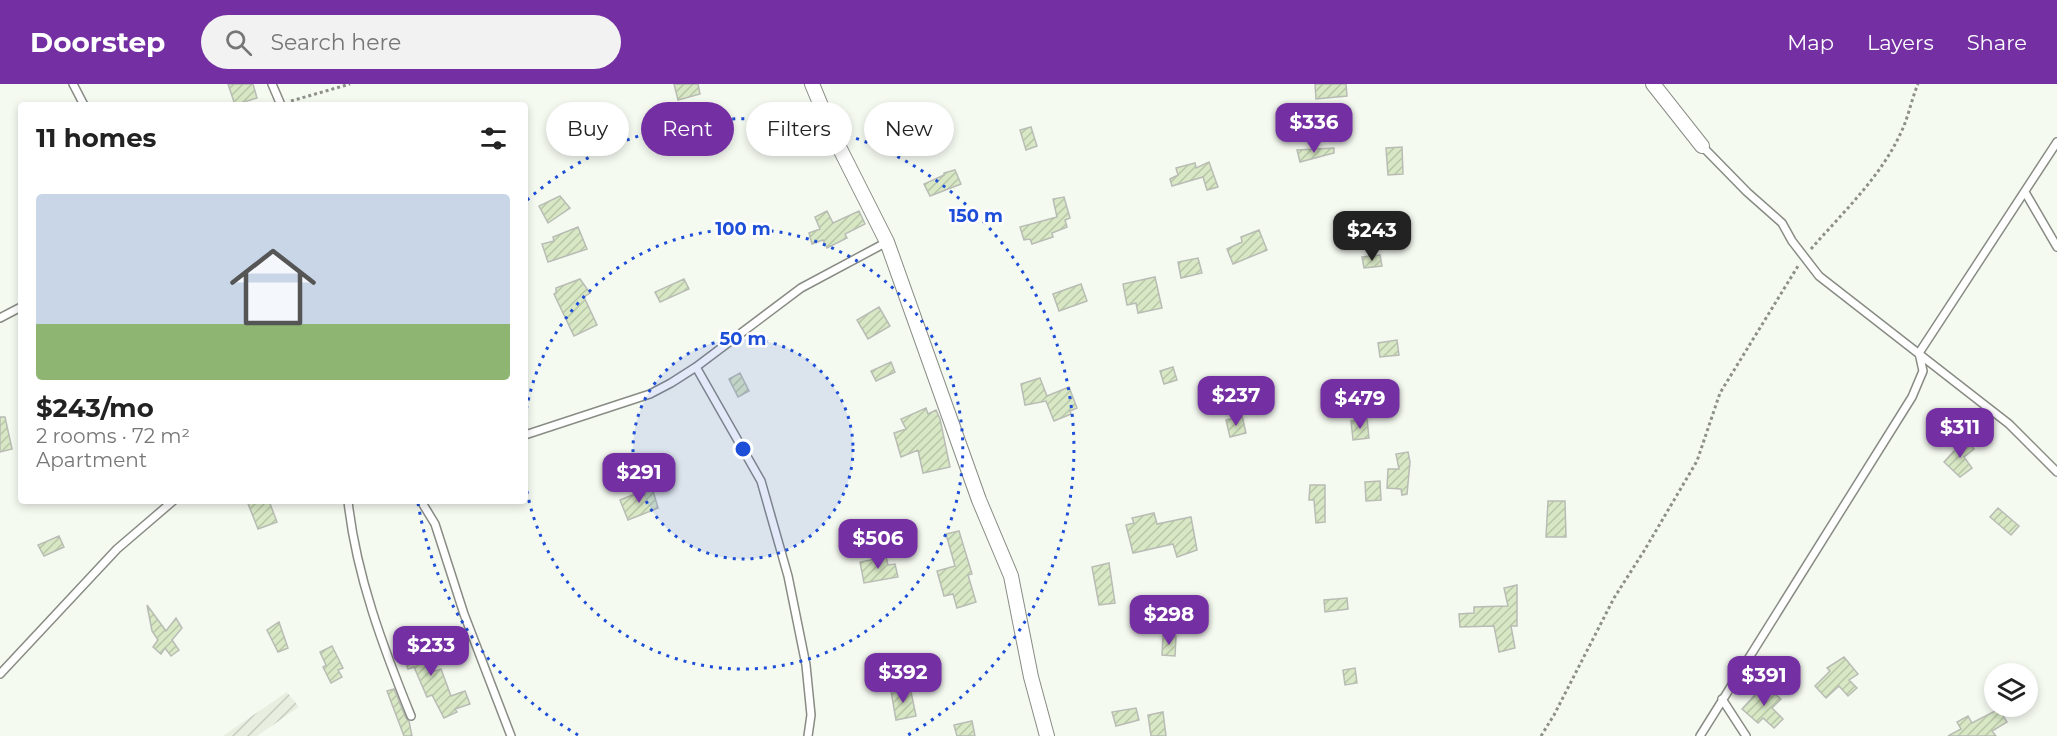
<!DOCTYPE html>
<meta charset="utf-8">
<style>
:root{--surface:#fff;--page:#f2f2f2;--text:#222;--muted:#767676;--line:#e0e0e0;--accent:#742fa3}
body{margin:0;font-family:Montserrat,sans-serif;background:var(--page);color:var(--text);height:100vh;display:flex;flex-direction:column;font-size:22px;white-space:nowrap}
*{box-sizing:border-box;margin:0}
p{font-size:20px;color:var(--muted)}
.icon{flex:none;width:33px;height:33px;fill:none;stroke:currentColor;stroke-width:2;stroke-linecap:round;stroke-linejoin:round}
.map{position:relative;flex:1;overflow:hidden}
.sheet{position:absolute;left:18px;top:18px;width:510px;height:402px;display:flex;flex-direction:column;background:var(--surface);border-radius:6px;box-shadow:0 3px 9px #0003}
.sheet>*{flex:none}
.top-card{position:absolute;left:546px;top:18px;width:570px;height:54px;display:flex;gap:12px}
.tools{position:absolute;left:1984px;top:579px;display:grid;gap:12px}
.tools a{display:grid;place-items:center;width:54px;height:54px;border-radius:50%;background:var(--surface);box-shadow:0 3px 9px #0003;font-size:30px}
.price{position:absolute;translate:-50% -51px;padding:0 14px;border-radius:12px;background:var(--accent);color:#fff;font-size:20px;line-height:39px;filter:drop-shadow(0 2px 3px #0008)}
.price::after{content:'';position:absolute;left:50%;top:36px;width:18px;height:14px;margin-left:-9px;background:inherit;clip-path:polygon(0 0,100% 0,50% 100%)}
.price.active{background:#222;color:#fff}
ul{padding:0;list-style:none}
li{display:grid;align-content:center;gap:12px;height:318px;padding:0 18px}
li+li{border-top:2px solid var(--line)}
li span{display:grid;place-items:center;height:186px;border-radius:6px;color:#555}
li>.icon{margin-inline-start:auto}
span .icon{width:108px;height:108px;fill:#fffc;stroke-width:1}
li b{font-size:26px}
h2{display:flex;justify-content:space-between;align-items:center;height:72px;padding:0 18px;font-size:26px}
.pill{padding:0 21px;border-radius:27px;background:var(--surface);box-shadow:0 3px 9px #0003;font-size:21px;line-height:54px}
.pill.active{background:var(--accent);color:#fff}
header{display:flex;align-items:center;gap:36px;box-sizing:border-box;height:84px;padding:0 30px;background:var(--accent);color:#fff}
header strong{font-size:28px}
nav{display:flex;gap:33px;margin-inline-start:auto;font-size:21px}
.search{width:420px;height:54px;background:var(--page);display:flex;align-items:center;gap:15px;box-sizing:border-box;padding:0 21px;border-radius:33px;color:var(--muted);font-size:22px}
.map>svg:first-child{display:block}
</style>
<header>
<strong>Doorstep</strong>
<div class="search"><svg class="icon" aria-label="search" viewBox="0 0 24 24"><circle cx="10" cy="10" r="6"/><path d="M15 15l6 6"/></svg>Search here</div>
<nav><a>Map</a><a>Layers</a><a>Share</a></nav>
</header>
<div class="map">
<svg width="2057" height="652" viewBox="0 0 2057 652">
<defs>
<pattern id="industrial-furrows" width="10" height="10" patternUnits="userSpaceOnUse" patternTransform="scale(1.5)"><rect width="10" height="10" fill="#e8efe0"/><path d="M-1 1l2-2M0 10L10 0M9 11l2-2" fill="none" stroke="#c6ccbf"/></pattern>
<pattern id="building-hatch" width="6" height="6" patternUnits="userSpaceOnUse" patternTransform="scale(1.5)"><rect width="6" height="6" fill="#d8e8c5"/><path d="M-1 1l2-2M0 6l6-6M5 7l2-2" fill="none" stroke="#b8c6a8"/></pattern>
</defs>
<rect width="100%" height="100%" fill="#f5faf1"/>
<path fill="url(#industrial-furrows)" d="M287 608 299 623 257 652H223Z"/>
<path fill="url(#building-hatch)" stroke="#b8bcb4" stroke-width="1.5" d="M228 0H253L257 14 235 21Z
M674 0H698L700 10 678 16Z
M1315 0H1346L1347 12 1316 15Z
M1031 43 1037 62 1026 66 1020 46Z
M1402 63 1403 90 1388 91 1386 64Z
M1334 64V69L1300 78 1297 66Z
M1209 78 1218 103 1207 106 1203 93 1172 102 1170 95 1178 91 1176 84 1195 79 1196 84Z
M955 86 961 100 930 112 924 100 944 91V89Z
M560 112 570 124 548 139 539 122Z
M1064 113 1070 134 1065 136 1067 143 1052 149 1053 153 1032 160 1030 155 1024 156 1020 143 1057 133 1053 115Z
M827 127 833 139 859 127 865 140 845 150 847 154 827 164 823 156 812 160 809 149 820 145 815 133Z
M578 143 587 165 548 178 542 160 554 157 553 153Z
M1259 146 1267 166 1233 180 1227 165 1242 158 1241 153Z
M1380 171 1382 182 1364 184 1362 173Z
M1198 174 1202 189 1181 194 1178 178Z
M1155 193 1162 224 1138 229 1136 219 1127 221 1123 200Z
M580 195 590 209 584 213 597 241 574 252 554 210 556 209V204Z
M684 195 689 205 660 218 655 208Z
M1081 200 1087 217 1059 227 1053 210Z
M879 223 890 242 868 255 857 236Z
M1397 256 1399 271 1380 273 1378 259Z
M891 278 895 288 876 297 871 287Z
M1173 283 1177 296 1164 300 1160 287Z
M740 289 749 307 738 313 729 295Z
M1040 294 1047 312 1069 303 1077 324 1070 327 1071 330 1054 337 1046 317 1025 321 1021 300Z
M1379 312 1380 328 1359 329 1358 313Z
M926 324 928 330 936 326 940 335 950 383 923 389 918 366 901 373 894 349 906 345 901 335Z
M1242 332 1246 349 1230 353 1226 336Z
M0 333H5L12 365 0 368Z
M1367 335 1369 354 1353 356 1351 337Z
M1965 355 1974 365 1964 373 1972 384 1960 393 1944 378Z
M1408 368 1410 378 1407 410 1402 411 1401 405 1387 404 1388 385H1399L1396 370Z
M1380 397 1381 416 1366 417 1365 398Z
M1310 401H1325V438L1316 439 1314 416H1309Z
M652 403 658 424 628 436 620 416Z
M247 417H269L277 438 258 445Z
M1548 417H1565L1566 453H1546Z
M1998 424 2019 442 2011 451 1990 433Z
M1154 429 1157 440 1191 433 1197 466 1177 473 1173 460 1133 469 1126 441 1134 439 1132 434Z
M959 447 972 490 968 491 976 518 957 524 953 510 944 512 937 487 955 482 946 450Z
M59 452 64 463 44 472 38 461Z
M886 473 888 481 895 480 898 493 864 499 860 478Z
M1109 479 1115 519 1099 521 1092 483Z
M1517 501V542H1511L1515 564 1499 568 1494 542 1460 543 1459 530 1474 529V523L1508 522 1504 504Z
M1347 514 1348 525 1325 528 1324 516Z
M147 521 166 547 176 534 182 544 172 556 179 566 171 572 165 564 161 570 153 563 158 556 152 547Z
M279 538 288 564 278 568 267 546Z
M421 549 425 559 421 561 432 588 441 585 451 612 465 607 470 620 455 625 457 628 444 634 432 611 427 613 414 583 408 585 398 558Z
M1163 552H1176L1175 572 1162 571Z
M332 562 343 584 338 586 342 593 331 599 323 583 326 581 320 568Z
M1844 573 1858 590 1849 596 1857 604 1848 612 1839 602 1826 614 1815 602 1830 587 1827 584Z
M1355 584 1357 599 1345 601 1343 586Z
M1764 601 1781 615 1772 624 1783 635 1774 644 1763 634 1758 639 1742 625Z
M910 603 916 632 896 636 891 607Z
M394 605 406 634 409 637 412 652H404L387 607Z
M1136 624 1139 636 1116 642 1112 628Z
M1999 625 2007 638 1992 647 1996 652H1948L1961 645 1957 638 1968 632 1972 639Z
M1163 628 1166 652H1151L1148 631Z
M972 637 975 652H957L954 641Z"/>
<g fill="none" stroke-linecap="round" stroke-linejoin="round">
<g stroke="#888c84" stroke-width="10">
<path id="lane" d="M73 0 84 21
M272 0 281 21
M1702 62 1747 108 1782 139 1792 157 1819 192 2009 340 2057 388
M2025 108 2057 163
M0 234 21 223
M696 283 761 397 788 492 806 581 811 631 808 652
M525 351 650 310 671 299 696 283 801 204 887 158
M348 417C356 491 383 563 411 632
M421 417 435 440 464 530 511 652
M0 590 117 465 173 417
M1722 615 1746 652
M1700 652 1912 313 1923 287 1919 269 2057 58"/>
</g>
<g stroke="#888c84" stroke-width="16">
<path id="street" d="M812 0 834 53 887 158 979 416 1011 492 1031 593 1047 652
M1653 0 1702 62"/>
</g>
<path stroke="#8c9089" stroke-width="3" stroke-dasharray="3 3" stroke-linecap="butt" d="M291 17 350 0
M1811 165C1844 127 1883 91 1903 44 1909 30 1912 14 1918 0
M1541 652 1554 631 1614 514 1644 467 1697 377 1720 309 1798 182"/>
<use href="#lane" stroke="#fff" stroke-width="7"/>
<use href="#street" stroke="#fff" stroke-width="14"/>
</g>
<circle cx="743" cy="365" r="110" fill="#1d4ed8" fill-opacity=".12"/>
<g fill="none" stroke="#1d4ed8" stroke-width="3" stroke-dasharray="3 6">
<circle cx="743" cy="365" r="110"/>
<path d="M525 334A220 220 0 1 1 525 396"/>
<path d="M578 651A330 330 0 0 1 418 419M527 116A330 330 0 1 1 908 651"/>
</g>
<circle cx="743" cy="365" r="9" fill="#1d4ed8" stroke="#fff" stroke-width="3"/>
<g font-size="18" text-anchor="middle" font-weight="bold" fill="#1d4ed8" stroke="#fff" stroke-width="5" stroke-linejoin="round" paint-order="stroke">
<text x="976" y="138">150 m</text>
<text x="743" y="151">100 m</text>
<text x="743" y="261">50 m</text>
</g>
</svg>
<div class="tools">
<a><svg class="icon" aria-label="layers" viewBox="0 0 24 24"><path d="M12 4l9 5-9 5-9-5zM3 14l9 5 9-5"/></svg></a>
</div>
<b class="price" style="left:1314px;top:70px">$336</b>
<b class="price active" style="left:1372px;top:178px">$243</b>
<b class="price" style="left:1236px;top:343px">$237</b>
<b class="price" style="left:1360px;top:346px">$479</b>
<b class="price" style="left:1960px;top:375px">$311</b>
<b class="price" style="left:639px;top:420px">$291</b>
<b class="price" style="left:878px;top:486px">$506</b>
<b class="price" style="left:1169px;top:562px">$298</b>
<b class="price" style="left:431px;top:593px">$233</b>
<b class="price" style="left:903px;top:620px">$392</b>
<b class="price" style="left:1764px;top:623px">$391</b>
<div class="top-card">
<a class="pill">Buy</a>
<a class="pill active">Rent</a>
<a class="pill">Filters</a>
<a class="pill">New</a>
</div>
<section class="sheet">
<h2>11 homes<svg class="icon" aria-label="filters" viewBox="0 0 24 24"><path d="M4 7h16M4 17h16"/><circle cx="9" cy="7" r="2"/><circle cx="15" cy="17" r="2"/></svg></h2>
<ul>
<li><span style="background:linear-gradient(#c9d6e8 70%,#8fb573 0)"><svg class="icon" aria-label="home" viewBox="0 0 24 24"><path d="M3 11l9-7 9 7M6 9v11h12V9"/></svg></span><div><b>$243/mo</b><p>2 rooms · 72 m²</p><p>Apartment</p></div></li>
</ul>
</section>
</div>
